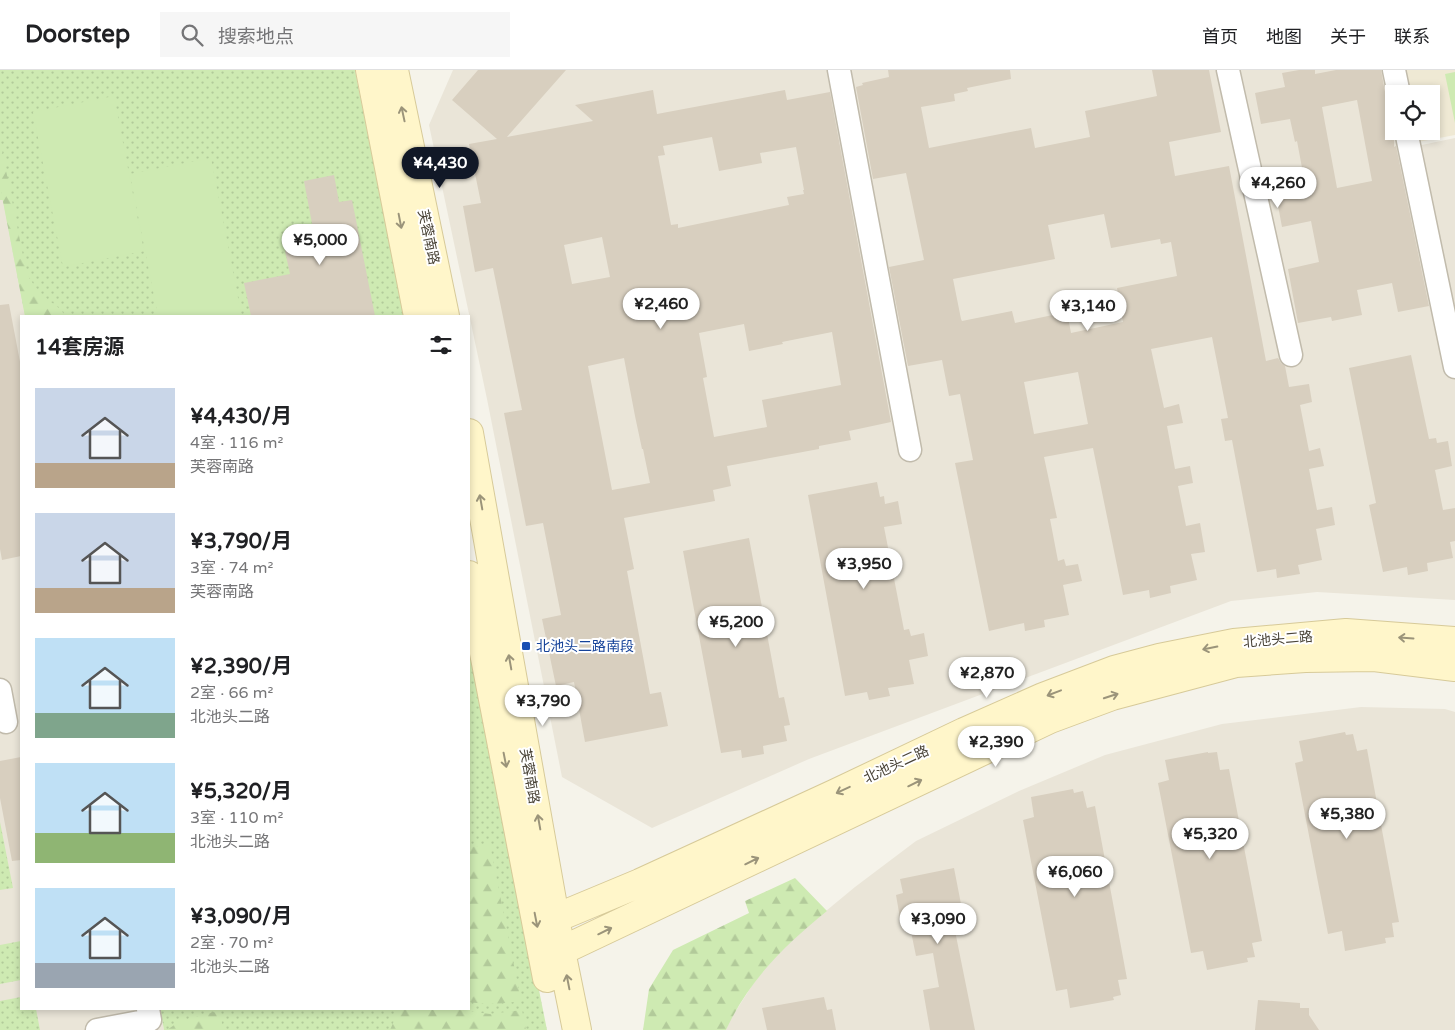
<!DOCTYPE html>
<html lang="zh">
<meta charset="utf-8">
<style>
:root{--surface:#fff;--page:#f6f6f6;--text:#202124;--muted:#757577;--line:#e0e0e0;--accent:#111827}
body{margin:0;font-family:"Varela Round","Noto Sans SC",sans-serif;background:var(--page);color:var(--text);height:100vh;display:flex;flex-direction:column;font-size:19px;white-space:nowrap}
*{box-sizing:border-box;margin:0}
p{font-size:16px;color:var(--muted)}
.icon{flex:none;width:28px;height:28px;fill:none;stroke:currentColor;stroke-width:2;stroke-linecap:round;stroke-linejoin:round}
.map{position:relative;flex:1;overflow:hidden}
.sheet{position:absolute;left:20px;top:245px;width:450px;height:695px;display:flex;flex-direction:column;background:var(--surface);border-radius:0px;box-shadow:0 2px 8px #0003}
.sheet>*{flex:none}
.buttons{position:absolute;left:1385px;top:15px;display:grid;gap:10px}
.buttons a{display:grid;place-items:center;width:55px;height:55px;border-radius:0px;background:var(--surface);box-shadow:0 2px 8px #0003;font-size:25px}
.price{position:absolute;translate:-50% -42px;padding:0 11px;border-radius:18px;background:#fff;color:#222;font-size:16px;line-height:32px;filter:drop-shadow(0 1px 2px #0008)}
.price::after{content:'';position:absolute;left:50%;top:30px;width:15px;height:11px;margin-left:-8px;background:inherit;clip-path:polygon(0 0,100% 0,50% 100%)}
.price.selected{background:var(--accent);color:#fff}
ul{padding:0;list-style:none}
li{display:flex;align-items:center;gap:15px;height:125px;padding:0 15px}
li span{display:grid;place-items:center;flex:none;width:140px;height:100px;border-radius:0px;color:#555}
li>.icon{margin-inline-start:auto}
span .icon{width:60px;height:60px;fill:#fffc;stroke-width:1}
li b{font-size:21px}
h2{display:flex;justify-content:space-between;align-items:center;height:60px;padding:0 15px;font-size:21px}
header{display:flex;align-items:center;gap:30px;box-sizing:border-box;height:70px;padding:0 25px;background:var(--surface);border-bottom:1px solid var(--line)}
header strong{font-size:24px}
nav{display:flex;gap:28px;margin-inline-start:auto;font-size:18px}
.search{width:350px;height:45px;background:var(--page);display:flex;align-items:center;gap:12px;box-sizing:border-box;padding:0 18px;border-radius:0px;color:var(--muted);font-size:19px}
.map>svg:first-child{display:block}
</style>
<header>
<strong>Doorstep</strong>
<div class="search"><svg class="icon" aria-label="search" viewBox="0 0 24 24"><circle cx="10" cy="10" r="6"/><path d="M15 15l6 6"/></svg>搜索地点</div>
<nav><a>首页</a><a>地图</a><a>关于</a><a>联系</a></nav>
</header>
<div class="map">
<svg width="1455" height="960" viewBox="0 0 1455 960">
<defs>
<pattern id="green-dots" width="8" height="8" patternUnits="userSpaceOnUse" patternTransform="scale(1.25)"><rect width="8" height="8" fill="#ceeab2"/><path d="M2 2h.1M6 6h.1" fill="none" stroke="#b2ca9a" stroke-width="1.8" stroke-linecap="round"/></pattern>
<pattern id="forest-firs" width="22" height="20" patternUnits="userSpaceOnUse" patternTransform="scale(1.25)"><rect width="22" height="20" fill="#ceeab2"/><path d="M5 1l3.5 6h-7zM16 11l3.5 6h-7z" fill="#b2ca9a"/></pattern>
</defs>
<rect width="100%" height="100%" fill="#f5f3ea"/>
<path fill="#eae5d8" d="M453 0H1401L1394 24V61H1413L1417 76 1455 68V530L1317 522 1231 531 809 689 652 758 562 707 487 329 429 55Z
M3 129 25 246H21V939H160L164 960H0V130Z
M1361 637 1445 639 1455 642V960H726L730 950 755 911 779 883 803 860 855 817 916 771 1019 721 1105 685 1222 654Z"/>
<path fill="#efe9d4" d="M1404 0H1455V65L1418 72 1416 61H1431V24H1408Z"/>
<path fill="url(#green-dots)" d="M0 0H355L404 246H25L3 130H0Z
M469 570 547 960H164L160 939H469Z
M0 752 13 818 0 820Z
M21 871V910L0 914V875Z
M21 927V939H36L40 960H0V931Z"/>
<path fill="url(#forest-firs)" d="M0 70 26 201C31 211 36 220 45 227 52 234 61 237 65 246H25L0 116Z
M490 775 521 931C503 934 486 935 469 932V777Z
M795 808 827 841C785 875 749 910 726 960H643L649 919 673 880 749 843 745 831Z
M397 939H451L490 944 522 940 526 960H390L394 951Z
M214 942C222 944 223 952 221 960H167L180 951Z"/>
<path fill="#ceeab2" d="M1455 2V53L1445 4Z
M114 26 144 181 63 197 33 42Z
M211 88 241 243 222 246H158L130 104Z"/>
<path fill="#d8cfbf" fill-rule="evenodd" d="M478 0H566L507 67 593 51 575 35 653 20 657 44 785 20 787 30 830 22 891 352 849 361 851 370 819 376V379L727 396 731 416 713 420 715 431 624 448 634 499 627 501 650 624 661 622 668 656 585 672 574 612 556 616 542 549 561 545 543 453 526 456 504 343 522 340 493 198 475 202 463 136 481 133 469 74 497 69 452 30ZM712 67 719 101 762 93 760 83 796 77 804 120H803L804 124 787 127 789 135 678 158V154L671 155 658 86 665 85 663 76ZM602 167 610 207 572 214 564 175ZM744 254 749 281 783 274 782 272 832 262 841 315 762 330 767 357 714 367 703 308 707 307 699 263ZM624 288 635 346 642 379H643L650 413 612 420 588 296Z
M888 0H1010L1011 9 967 18 968 21 954 24 955 31 921 37 929 78 1031 58 1035 78 1090 67 1085 41 1157 26 1152 0H1209L1221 62 1169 72 1175 106 1229 96 1266 291 1278 288 1281 293 1285 296 1289 317 1309 314 1312 332 1300 335 1309 381 1320 378 1324 396 1309 399 1317 440 1332 437 1335 455 1316 459 1322 490 1298 495 1300 504 1277 508 1276 499 1257 502 1232 370 1225 371 1221 349 1228 348 1212 267 1151 279 1164 338 1179 334 1183 353 1167 356 1175 399 1190 396 1193 413 1178 416 1186 456 1200 453 1205 482 1191 484 1197 510 1170 516 1171 523 1150 528 1149 520 1123 525 1093 378 1044 387 1057 448 1050 449 1058 491 1064 489 1066 496 1078 494 1082 511 1063 515 1069 545 1044 550 1045 557 1025 561 1024 553 989 561 955 393 973 390 960 324 949 326 942 290 908 296 889 197 924 190 906 103 873 109 856 17 863 15 862 13 889 7ZM1104 144 1111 178 1160 169 1161 174 1171 172 1177 206 1117 218 1123 252 1071 263 1067 242 1015 253 1012 241 962 251 961 249 953 209 1055 189 1048 155ZM1078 302 1088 354 1034 364 1024 312Z
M1299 0H1315V4L1336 0H1381L1386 27 1390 33 1394 54V77L1396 76 1429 236 1398 242 1392 213 1357 220 1362 245 1332 251 1331 247 1298 253 1288 199 1319 192 1311 151 1282 157 1276 125 1306 119 1297 71 1295 72 1290 49 1261 54 1255 23 1285 17 1282 3ZM1357 30 1372 111 1337 118 1322 37Z
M334 105 339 132 352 130 375 246H251L244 213 290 204 285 181 316 175 304 111Z
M9 234 21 297V486L2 490 0 479V235Z
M1411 285 1429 369 1436 368 1437 373 1448 371 1452 396 1435 400 1443 440 1455 438V471L1450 472 1453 488 1427 493 1428 501 1408 505 1407 497 1383 502 1369 435 1376 433 1349 298Z
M877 412 880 427 884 426 885 434 898 431 902 454 884 457 904 560 909 559 911 566 924 563 928 586 909 590 914 614 888 618 890 626 869 630 867 622 845 626 808 425Z
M749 468 779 628 784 627 790 655 784 656 787 671 763 676 764 684 742 688 741 680 721 683 683 481Z
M1345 662 1346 665 1353 664 1357 681 1367 679 1399 852 1392 853 1394 867 1385 868 1386 873 1345 881 1342 861 1328 864 1295 693 1303 691 1299 671Z
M1208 682V683L1217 682 1220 700 1229 699 1262 871 1252 873 1255 887 1247 888 1248 892 1207 900 1203 881 1191 883 1158 713 1169 710 1165 690Z
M21 687V790L12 791 0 728V691Z
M1073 719 1074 723 1083 721 1087 738 1095 736 1127 909 1118 910 1121 925 1113 927 1114 930 1070 938 1067 919 1056 921 1023 750 1034 747 1031 727Z
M954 798 961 834 950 836 975 960H930L923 920 939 917 933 883 916 886 909 852 901 854 896 825 903 823 900 809Z
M824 927 827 940 832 939 836 960H767L762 938Z
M1258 930 1300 933V938H1309V945L1319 960H1255Z"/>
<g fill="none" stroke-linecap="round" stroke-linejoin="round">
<g stroke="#c1bbac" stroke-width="25">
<path id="minor" d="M839 0 910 380
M1228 0 1291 285
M1394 0 1399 24
M1406 61 1455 297
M0 620 6 652
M97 960 150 950 148 939"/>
</g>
<g stroke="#d7ca99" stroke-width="30">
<path id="secondary" d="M370 0 418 246
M394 0 445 246
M469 363 561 881 577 960
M469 505 547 908
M556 848 640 813 834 724 964 662 1043 627 1114 600 1159 588 1234 573 1346 563 1455 571
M561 881 1050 649 1112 626 1236 593 1305 588 1374 587 1455 597"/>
</g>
<use href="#minor" stroke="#fff" stroke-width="22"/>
<use href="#secondary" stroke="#fff6ca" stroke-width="28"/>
</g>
<defs><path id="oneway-shaft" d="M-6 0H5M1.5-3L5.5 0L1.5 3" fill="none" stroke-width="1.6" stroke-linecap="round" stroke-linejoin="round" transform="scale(1.25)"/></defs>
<g stroke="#9b947a">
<use href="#oneway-shaft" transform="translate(403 44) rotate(-102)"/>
<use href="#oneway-shaft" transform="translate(400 151) rotate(79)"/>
<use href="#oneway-shaft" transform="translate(481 432) rotate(-100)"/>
<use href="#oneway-shaft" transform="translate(1406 568) rotate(-176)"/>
<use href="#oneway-shaft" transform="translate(1210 578) rotate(169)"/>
<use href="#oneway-shaft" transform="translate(510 592) rotate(-100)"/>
<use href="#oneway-shaft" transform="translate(1054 623) rotate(159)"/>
<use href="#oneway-shaft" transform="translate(1111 626) rotate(-18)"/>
<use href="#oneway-shaft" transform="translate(505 690) rotate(79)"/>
<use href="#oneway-shaft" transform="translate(915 713) rotate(-26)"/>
<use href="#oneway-shaft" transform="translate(843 720) rotate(155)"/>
<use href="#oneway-shaft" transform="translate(539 752) rotate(-100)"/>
<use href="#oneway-shaft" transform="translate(752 791) rotate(-26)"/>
<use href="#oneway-shaft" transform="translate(536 850) rotate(79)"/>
<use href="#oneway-shaft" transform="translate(605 861) rotate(-26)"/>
<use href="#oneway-shaft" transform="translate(568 912) rotate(-101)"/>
</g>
<rect fill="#1a4fb4" stroke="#fff" stroke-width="2" x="521" y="571" width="10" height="10" rx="2.5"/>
<g text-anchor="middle" stroke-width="4" stroke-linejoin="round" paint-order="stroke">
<g font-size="14" fill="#4a4438" stroke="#fff">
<text transform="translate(429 167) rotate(78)" y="5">芙蓉南路</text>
<text transform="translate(1278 569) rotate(-5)" y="5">北池头二路</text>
<text transform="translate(896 694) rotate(-25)" y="5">北池头二路</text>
<text transform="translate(530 706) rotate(80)" y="5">芙蓉南路</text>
</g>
<g font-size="14" fill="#164399" stroke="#fff" text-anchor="start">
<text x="536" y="581">北池头二路南段</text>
</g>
</g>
</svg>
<div class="buttons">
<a><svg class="icon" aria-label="locate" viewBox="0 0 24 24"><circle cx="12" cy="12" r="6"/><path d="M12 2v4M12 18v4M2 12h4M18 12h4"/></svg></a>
</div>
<b class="price selected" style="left:440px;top:119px">¥4,430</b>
<b class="price" style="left:1278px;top:139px">¥4,260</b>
<b class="price" style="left:320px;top:196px">¥5,000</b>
<b class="price" style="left:661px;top:260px">¥2,460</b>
<b class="price" style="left:1088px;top:262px">¥3,140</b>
<b class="price" style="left:864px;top:520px">¥3,950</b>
<b class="price" style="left:736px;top:578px">¥5,200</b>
<b class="price" style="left:987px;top:629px">¥2,870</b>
<b class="price" style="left:543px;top:657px">¥3,790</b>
<b class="price" style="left:996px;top:698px">¥2,390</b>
<b class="price" style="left:1347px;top:770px">¥5,380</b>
<b class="price" style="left:1210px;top:790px">¥5,320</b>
<b class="price" style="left:1075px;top:828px">¥6,060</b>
<b class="price" style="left:938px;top:875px">¥3,090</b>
<section class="sheet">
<h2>14套房源<svg class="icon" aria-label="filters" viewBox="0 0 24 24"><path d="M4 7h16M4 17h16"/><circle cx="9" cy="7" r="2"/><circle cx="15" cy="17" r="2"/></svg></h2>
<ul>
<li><span style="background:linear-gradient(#c9d6e8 75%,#b9a48a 0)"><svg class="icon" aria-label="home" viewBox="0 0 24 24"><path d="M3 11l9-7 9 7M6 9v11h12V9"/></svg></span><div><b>¥4,430/月</b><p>4室 · 116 m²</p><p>芙蓉南路</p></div></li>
<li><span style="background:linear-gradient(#c9d6e8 75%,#b9a48a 0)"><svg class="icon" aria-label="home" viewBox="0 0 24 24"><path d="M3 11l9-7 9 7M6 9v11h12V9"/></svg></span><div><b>¥3,790/月</b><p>3室 · 74 m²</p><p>芙蓉南路</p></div></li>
<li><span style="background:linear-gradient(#bfe0f5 75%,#7fa58c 0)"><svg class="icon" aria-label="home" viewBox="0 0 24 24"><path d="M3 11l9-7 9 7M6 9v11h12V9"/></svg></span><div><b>¥2,390/月</b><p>2室 · 66 m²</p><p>北池头二路</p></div></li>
<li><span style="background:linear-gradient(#bfe0f5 70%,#8fb573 0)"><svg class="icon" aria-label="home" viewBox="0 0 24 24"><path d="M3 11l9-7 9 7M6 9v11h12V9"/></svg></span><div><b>¥5,320/月</b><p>3室 · 110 m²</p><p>北池头二路</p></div></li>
<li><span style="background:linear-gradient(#bfe0f5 75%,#9aa5b1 0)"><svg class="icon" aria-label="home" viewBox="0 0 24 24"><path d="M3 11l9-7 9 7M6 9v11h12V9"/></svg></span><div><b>¥3,090/月</b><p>2室 · 70 m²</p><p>北池头二路</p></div></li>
</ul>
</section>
</div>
